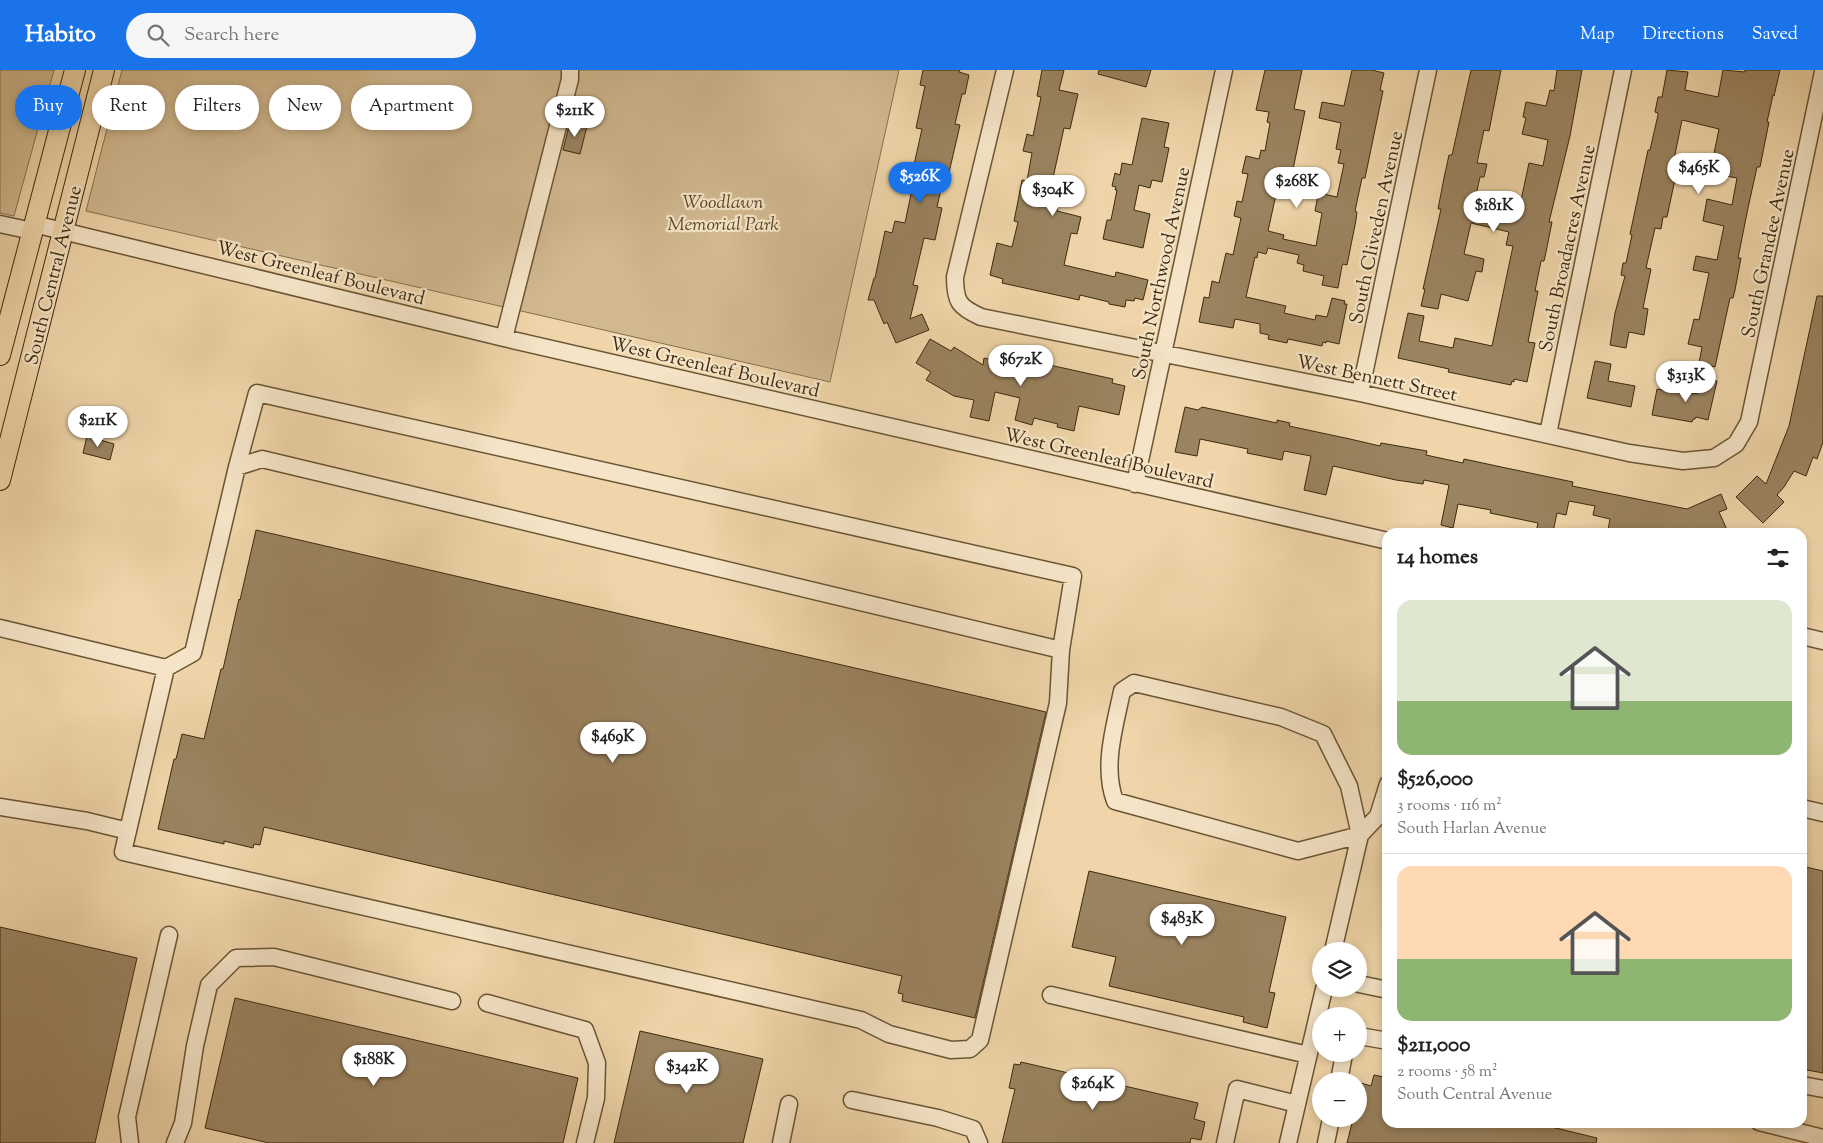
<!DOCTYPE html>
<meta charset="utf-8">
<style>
:root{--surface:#fff;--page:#f6f6f6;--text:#222;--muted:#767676;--line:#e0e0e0;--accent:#1a73e8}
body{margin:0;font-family:"Sorts Mill Goudy",serif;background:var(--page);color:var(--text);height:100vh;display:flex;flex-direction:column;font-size:19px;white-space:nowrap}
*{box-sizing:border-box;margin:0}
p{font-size:16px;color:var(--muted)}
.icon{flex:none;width:28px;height:28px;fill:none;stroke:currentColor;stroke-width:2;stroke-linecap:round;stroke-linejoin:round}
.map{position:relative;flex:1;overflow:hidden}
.drawer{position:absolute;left:1382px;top:458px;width:425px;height:600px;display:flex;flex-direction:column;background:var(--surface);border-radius:15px;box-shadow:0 2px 8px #0003}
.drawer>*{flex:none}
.banner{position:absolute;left:15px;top:15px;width:475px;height:45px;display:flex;gap:10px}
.controls{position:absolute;left:1312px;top:872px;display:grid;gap:10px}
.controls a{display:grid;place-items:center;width:55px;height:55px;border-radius:50%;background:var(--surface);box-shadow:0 2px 8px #0003;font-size:25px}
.price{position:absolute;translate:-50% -42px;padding:0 11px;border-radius:18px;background:#fff;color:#222;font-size:16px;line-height:32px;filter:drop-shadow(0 1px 2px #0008)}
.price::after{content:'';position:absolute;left:50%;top:30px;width:15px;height:11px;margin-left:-8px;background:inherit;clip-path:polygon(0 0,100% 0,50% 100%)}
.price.active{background:var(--accent);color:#fff}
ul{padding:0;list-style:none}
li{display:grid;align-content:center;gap:10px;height:265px;padding:0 15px}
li+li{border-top:1px solid var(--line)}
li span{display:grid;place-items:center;height:155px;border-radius:15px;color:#555}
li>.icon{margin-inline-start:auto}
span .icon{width:90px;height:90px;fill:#fffc;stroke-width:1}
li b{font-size:21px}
h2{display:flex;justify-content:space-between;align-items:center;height:60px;padding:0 15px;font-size:21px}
.chip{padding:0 18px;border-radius:22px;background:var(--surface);box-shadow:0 2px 8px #0003;font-size:18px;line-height:45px}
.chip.active{background:var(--accent);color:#fff}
header{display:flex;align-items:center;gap:30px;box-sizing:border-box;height:70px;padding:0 25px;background:var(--accent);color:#fff}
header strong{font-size:24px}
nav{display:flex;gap:28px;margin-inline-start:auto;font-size:18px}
.search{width:350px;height:45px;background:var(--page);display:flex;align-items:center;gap:12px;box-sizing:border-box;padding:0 18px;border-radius:28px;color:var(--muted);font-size:19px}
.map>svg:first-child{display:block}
</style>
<header>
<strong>Habito</strong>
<div class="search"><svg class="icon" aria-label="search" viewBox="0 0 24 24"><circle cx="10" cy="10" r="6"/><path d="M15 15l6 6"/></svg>Search here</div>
<nav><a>Map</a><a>Directions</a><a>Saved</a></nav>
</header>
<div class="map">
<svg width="1823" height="1073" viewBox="0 0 1823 1073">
<rect width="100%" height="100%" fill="#efd5a9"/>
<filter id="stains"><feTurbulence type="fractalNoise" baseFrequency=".004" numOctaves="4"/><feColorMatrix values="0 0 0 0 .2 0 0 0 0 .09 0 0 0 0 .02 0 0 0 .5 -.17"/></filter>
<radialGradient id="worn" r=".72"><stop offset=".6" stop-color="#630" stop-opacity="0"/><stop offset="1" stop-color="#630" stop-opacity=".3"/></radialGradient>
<path fill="#d1b88f" stroke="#87714e" d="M0 0H54L14 146 0 143Z
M122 0H899L830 312 86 141Z"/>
<path fill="#9a835f" stroke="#3d2a0e" d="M923 0H960L959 2 969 5 965 24H962L955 54 960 55 948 107 944 106 937 137 942 138 935 170 924 168 913 215 918 216 910 249 922 244 929 260 896 273 887 252 884 254 874 230H868L874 208H875L885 161 892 163 895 151 905 153 916 100 913 99 922 59 916 58 925 16 920 15Z
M1042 0H1064L1059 20 1078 24 1070 59 1064 58 1051 117 1062 119 1057 141 1081 147 1077 164 1071 163 1064 195 1115 207 1116 202 1148 210 1143 230 1135 228 1134 231 1126 230 1125 237 1109 234V232L1080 225 1079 230 1034 220 1002 213 1003 209 990 205 997 173 1012 177 1018 152 1014 151 1017 136 1022 110 1027 111 1032 83 1023 81 1027 64 1033 66 1041 27 1037 26Z
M1099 0H1151L1146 17 1098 4Z
M1265 0H1302L1294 39 1305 41 1290 114 1279 111 1268 161 1284 165 1283 169 1316 176 1322 143 1315 141 1318 125 1319 123 1337 127 1344 94 1338 93 1341 80 1336 79 1341 53 1319 48 1322 32 1344 36 1352 0H1372L1384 3 1380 20 1383 21 1365 108H1362L1355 141 1357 142 1356 150 1347 195 1343 194 1342 196 1338 218 1322 215 1324 206 1303 201 1304 195 1297 193 1299 185 1268 178 1266 184 1258 182 1257 188 1255 187 1246 227 1286 236 1284 243 1315 250 1316 245 1327 247 1332 228 1345 231 1344 234H1347L1339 274 1326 271V273L1323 272 1322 276 1288 269 1287 273 1268 269 1269 265 1260 263V254L1235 249 1233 258 1199 252 1204 227 1209 228 1212 211 1219 213 1226 183 1233 185 1241 148 1234 146 1237 131 1242 132 1248 104 1242 103 1246 86 1259 89 1261 80 1265 81 1270 53 1267 52 1269 42 1256 40Z
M1471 0H1501L1489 61 1484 60 1477 93 1487 94 1484 107H1480L1473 139 1517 149 1529 93 1543 96 1548 70 1522 64 1526 48 1523 47 1526 32 1546 36 1550 20 1554 21 1557 0H1582L1570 66 1549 152H1552L1546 182 1544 191H1541L1535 221H1538L1528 272 1535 273 1527 312 1514 309V312L1512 311 1511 315 1448 302 1449 299 1398 288 1408 243 1424 246 1419 271 1453 278 1455 268 1492 276 1513 176 1506 175 1509 162 1471 153 1464 184 1484 189 1482 202 1476 201 1468 231 1441 224 1438 239 1421 236 1425 219H1423L1441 139H1438L1444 108 1449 85H1452Z
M1667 0 1688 2 1685 20 1718 27 1723 0 1745 2V0H1780L1774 26 1773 25 1767 52H1769L1760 97H1757L1748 138 1738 188H1741L1735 220 1733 228H1730L1715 297 1699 293 1702 277 1688 274 1694 249 1699 250 1709 203 1693 200 1696 186 1717 190 1724 156 1703 151 1707 129 1732 135 1737 108 1710 103 1719 59 1682 50 1673 94 1678 95 1667 147H1663L1661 159 1655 158 1646 198 1651 199 1643 238 1648 239 1644 265 1629 262 1626 278 1610 275 1615 243 1625 206 1621 205 1623 193H1626L1632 165 1630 164 1648 80H1650L1658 45V43L1655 42 1658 27H1662Z
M1142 48 1169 53 1164 77 1169 78 1162 112 1152 110 1150 118 1139 115 1134 140 1150 144 1143 178 1103 169 1107 150H1111L1117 120H1115L1116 117 1112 116 1115 103 1120 105 1122 93 1132 95Z
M570 52 587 56 580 84 563 80Z
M1817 226H1823V372L1817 389 1813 387 1806 406 1794 401 1784 417 1777 425 1784 432 1763 453 1736 427 1757 406 1766 414 1789 356Z
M930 269 951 281 954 277 983 295 984 288 1010 294V291L1035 296 1036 292 1113 309 1112 313 1125 316 1119 345 1079 336 1074 361 1057 357 1058 354 1034 348 1032 355 1015 350 1020 328 995 322 989 351 970 347 974 330 954 326 926 310 931 302 916 293Z
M1595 291 1611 294 1608 311 1635 316 1631 337 1587 328Z
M1701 308 1717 311 1708 350 1696 347 1695 349H1693L1692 352 1652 345 1657 319 1685 324V322L1697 324Z
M1185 337 1198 340 1202 337 1277 353V350L1290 353 1289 356 1350 369 1380 376 1381 373 1427 381 1426 385 1463 393 1464 389 1506 398 1573 412 1572 416 1687 439 1721 424 1727 439 1719 442 1728 462H1621L1608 460 1610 449 1593 445 1595 436 1569 431 1566 445 1557 443 1553 462H1536L1538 453 1490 443 1491 440 1458 434 1453 458 1441 455 1449 415 1424 410 1423 414 1396 410 1333 396 1326 425 1304 420 1311 386 1284 381 1282 390 1247 383 1248 379 1200 369 1197 386 1175 382Z
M87 366 114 374 110 390 83 383Z
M256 460 1046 642 975 948 902 931 903 924 898 923 902 906 264 757 260 775 254 774 253 778 224 771V774L158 759 174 689H176L182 664 204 669 221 599H223L239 529 240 530Z
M1802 796 1823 801V1003L1802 999Z
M1089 801 1286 847 1269 922 1275 923 1267 958 1243 952 1244 947 1109 916 1116 887 1072 877Z
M0 857 137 888 95 1073H0Z
M235 928 578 1008 563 1073H269L205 1058Z
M640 961 763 989 743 1073H614Z
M1021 992 1198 1033 1194 1049 1205 1052 1201 1070 1191 1068 1190 1073H1002L1015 1019 1009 1018 1014 994 1020 995Z
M1374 1005 1388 1008V1052H1531L1597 1068 1596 1073H1347L1353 1049H1359V1023L1361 1013 1371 1016Z"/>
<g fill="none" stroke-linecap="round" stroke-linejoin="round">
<g stroke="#6a5535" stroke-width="19">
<path id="minor" d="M1005 0 955 207C955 232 959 237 981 247L1360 323 1629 383 1683 391 1714 388 1736 374 1749 352 1823 2
M0 154 32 161
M34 154 504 268 1388 471
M504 268 570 9V0
M1360 323 1428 0
M1548 364 1623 0
M237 397 257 323 1073 506 1061 580
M1135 414 1224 0
M0 558 166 598 193 583 237 397 262 389 1061 580 1058 633 980 970 970 979 951 980 889 964 861 950 123 782 166 598
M1802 566 1823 571
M0 737 87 751 128 761
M1802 738 1823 743
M1333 881 1360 765 1349 716 1323 664 1281 647 1134 613 1122 621C1115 656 1102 696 1115 731L1298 781 1360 765 1378 746 1388 714
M1359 914 1388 920
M1051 925 1308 985
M487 933 585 960 597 993 596 1028 585 1073
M1359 966 1388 971
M1339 1011 1344 984
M1802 1015 1823 1019
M852 1030 938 1048 973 1059 979 1073
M1759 1052 1823 1068
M130 1073 127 1047 169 865
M175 1073 183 1053 195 976 209 915 236 888 274 887 452 931
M781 1073 789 1034
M1225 1073 1237 1019 1297 1034
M1288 1073 1324 919
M1326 1073 1331 1049"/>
</g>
<g stroke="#3d2a0e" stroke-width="22">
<path id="major" d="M0 285 75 0
M0 410 104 0"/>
</g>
<use href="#minor" stroke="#f5e4c7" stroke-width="16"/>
<use href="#major" stroke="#efd5a9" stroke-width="20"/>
</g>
<g text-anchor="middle" stroke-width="4.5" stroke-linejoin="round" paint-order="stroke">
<g font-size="19" font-style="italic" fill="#5b4628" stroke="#f5e4c7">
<text x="723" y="138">Woodlawn<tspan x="723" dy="22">Memorial Park</tspan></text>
</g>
<g font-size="19" fill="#3d2a0e" stroke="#f5e4c7">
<text transform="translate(1375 157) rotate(-78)" y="7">South Cliveden Avenue</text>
<text transform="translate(1767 173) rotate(-78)" y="7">South Grandee Avenue</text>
<text transform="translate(1566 178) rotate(-78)" y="7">South Broadacres Avenue</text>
<text transform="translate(321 202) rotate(14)" y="7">West Greenleaf Boulevard</text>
<text transform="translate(1160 203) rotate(-78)" y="7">South Northwood Avenue</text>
<text transform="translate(52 205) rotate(-76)" y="7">South Central Avenue</text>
<text transform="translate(715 296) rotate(13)" y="7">West Greenleaf Boulevard</text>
<text transform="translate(1377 307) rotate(12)" y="7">West Bennett Street</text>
<text transform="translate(1109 387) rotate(13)" y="7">West Greenleaf Boulevard</text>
</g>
</g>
<rect width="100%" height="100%" filter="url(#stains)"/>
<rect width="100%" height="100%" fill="url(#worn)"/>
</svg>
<div class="controls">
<a><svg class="icon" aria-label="layers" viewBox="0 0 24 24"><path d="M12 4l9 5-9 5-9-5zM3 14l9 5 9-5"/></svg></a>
<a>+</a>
<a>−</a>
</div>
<b class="price" style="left:575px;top:68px">$211K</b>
<b class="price" style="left:1699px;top:125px">$465K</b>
<b class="price active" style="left:920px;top:134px">$526K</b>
<b class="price" style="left:1297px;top:139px">$268K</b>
<b class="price" style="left:1053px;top:147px">$304K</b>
<b class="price" style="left:1494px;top:163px">$181K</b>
<b class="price" style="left:1021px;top:317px">$672K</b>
<b class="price" style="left:1686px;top:333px">$313K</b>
<b class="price" style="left:98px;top:378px">$211K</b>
<b class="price" style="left:613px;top:694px">$469K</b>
<b class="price" style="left:1182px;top:876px">$483K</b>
<b class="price" style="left:374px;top:1017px">$188K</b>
<b class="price" style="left:687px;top:1024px">$342K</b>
<b class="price" style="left:1093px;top:1041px">$264K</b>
<div class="banner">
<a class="chip active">Buy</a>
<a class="chip">Rent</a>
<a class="chip">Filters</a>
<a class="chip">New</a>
<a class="chip">Apartment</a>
</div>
<section class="drawer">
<h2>14 homes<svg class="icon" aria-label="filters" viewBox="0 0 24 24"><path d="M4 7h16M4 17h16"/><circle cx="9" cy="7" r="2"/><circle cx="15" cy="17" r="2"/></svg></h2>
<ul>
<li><span style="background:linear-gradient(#dfe7d0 65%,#8fb573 0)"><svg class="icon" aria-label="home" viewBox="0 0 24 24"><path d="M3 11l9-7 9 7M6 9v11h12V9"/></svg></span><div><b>$526,000</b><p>3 rooms · 116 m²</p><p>South Harlan Avenue</p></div></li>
<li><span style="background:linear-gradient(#ffd9b3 60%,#8fb573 0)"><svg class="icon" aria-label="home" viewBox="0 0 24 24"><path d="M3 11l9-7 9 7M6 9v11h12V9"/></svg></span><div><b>$211,000</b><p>2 rooms · 58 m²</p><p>South Central Avenue</p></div></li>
</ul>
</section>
</div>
